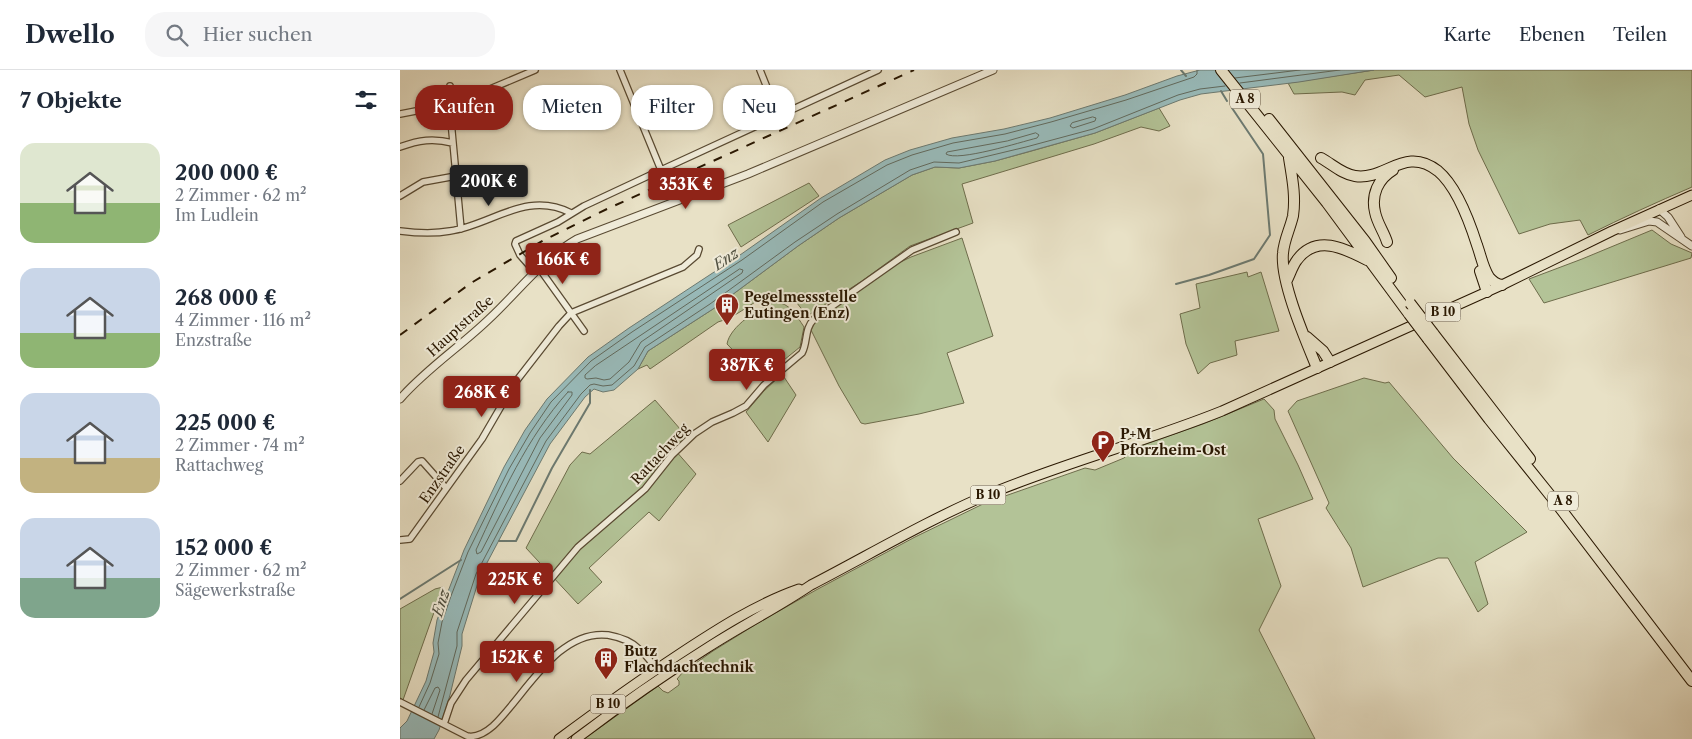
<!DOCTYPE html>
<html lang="de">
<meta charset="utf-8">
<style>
:root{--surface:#fff;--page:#f6f6f7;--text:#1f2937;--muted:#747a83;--line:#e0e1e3;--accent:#8f2418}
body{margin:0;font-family:"Libre Caslon Text",serif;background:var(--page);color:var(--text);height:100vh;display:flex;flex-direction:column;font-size:19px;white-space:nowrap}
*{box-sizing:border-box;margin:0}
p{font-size:16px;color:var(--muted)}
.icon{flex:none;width:28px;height:28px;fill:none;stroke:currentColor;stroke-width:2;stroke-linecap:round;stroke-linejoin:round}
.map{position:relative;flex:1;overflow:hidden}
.drawer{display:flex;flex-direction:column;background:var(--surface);width:400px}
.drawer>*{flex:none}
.top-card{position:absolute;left:15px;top:15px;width:475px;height:45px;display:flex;gap:10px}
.price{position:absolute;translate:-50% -42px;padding:0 11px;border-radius:5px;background:var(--accent);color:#fff;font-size:16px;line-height:32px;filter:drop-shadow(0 1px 2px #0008)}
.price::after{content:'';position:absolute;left:50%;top:30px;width:15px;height:11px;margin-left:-8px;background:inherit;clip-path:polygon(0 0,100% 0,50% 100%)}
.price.selected{background:#222;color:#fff}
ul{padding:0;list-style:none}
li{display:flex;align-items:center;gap:15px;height:125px;padding:0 20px}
li span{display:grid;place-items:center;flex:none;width:140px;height:100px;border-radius:15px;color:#555}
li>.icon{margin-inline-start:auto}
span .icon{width:60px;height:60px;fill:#fffc;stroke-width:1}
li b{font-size:21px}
h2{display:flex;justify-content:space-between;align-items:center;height:60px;padding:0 20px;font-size:21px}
.pill{padding:0 18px;border-radius:20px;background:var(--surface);box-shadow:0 1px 4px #0004;font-size:18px;line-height:45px}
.pill.selected{background:var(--accent);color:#fff}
header{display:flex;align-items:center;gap:30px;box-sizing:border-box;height:70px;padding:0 25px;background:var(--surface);border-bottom:1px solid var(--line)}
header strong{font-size:24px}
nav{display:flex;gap:28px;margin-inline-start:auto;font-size:18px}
.search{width:350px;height:45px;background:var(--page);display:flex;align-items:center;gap:12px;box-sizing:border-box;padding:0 18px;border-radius:20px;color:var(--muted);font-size:19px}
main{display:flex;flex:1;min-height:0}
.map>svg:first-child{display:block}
</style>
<header>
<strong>Dwello</strong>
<div class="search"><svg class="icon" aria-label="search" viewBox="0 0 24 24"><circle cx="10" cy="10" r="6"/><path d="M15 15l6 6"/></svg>Hier suchen</div>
<nav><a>Karte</a><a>Ebenen</a><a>Teilen</a></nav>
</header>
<main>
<section class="drawer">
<h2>7 Objekte<svg class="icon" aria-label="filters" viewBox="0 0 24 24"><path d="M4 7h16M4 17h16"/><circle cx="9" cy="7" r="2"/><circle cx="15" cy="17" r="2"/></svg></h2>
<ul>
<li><span style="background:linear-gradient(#dfe7d0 60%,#8fb573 0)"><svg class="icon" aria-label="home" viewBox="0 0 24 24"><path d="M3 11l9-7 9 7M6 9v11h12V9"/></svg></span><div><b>200 000 €</b><p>2 Zimmer · 62 m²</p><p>Im Ludlein</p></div></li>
<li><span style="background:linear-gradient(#c9d6e8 65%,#8fb573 0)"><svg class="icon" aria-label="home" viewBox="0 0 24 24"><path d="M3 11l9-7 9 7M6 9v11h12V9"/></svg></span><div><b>268 000 €</b><p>4 Zimmer · 116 m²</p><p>Enzstraße</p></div></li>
<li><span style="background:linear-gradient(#c9d6e8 65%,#c2b280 0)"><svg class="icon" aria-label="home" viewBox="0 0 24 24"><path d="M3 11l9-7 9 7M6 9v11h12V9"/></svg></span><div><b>225 000 €</b><p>2 Zimmer · 74 m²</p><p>Rattachweg</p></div></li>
<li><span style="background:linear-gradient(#c9d6e8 60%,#7fa58c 0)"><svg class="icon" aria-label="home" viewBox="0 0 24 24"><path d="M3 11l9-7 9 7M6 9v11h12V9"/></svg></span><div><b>152 000 €</b><p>2 Zimmer · 62 m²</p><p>Sägewerkstraße</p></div></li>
</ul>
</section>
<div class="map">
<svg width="1292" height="669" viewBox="0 0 1292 669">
<rect width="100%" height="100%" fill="#e8e1c6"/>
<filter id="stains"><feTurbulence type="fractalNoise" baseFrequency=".004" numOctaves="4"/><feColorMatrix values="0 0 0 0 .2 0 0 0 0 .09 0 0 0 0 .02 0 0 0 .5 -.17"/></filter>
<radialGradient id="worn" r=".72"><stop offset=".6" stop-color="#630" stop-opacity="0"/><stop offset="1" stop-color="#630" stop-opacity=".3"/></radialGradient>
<path fill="#b3c397" stroke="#6e6d4c" d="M974 0H1292V117C1257 132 1222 148 1188 165L1180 150 1150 154 1119 164 1078 80 1069 54 1062 17 1025 27 999 5 965 10 955 25 942 22 894 24 888 13Z
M759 38 770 56 759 61 741 57 694 74 562 114 573 153 510 176 462 211 407 246 390 224C358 220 347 244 318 252L250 299 247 295 238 299 248 281 313 239 398 176 439 148 512 105 535 97 559 98 595 91 628 82 695 63Z
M409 113 419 126 341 177 328 155Z
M1252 160 1271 174 1292 183 1291 188 1144 233 1129 209 1182 189Z
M562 168 593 266 547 283 564 333 519 344 465 354 461 353 439 316 409 256 482 201 511 187Z
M847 202 848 207 861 202 879 261 835 271 837 285 810 293 798 304 786 274 780 244 800 238 796 214Z
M375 232C390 233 396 245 404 257L400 277 363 307 356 304 327 274C330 256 359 238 375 232Z
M382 304 396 325 368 372 346 342 363 322Z
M964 308 985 313 989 312 1053 388 1127 462 1075 492 1088 534 1078 542 1048 488H1038L963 517 951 478 926 438 929 433 888 341 897 331Z
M864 329 874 340 875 349 898 395 913 429 858 449 881 516 859 560 915 669H184L258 616 263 621 268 623 279 615V611L277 609 283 602 313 581 358 553 416 520 515 467 585 433 685 398 695 400 724 388 735 378 803 354Z
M255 330 287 367 275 380 296 404 259 451 249 442 189 498 202 512 178 534 126 478 170 395 182 382 190 384Z
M43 517 3 630 0 628V539L35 519Z"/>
<path fill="#99bcbc" stroke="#6c7a71" d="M800 0H974L899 12 801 24 780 30 695 63 595 91 559 98 535 97 512 105 439 148 398 176 313 239 248 281 238 299 214 320 203 322 194 319 185 327 150 374 80 506 62 564V576L50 625 39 660 34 669H0V658L7 651 26 611 34 582 33 573 37 550 64 480 104 397 125 360 147 329 188 287 229 258 340 185 421 128 485 90 510 80 552 68 604 59 650 48 725 25 777 6Z"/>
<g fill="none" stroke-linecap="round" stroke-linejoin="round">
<path stroke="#616a5e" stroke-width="1" d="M835 8 900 0
M840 13 940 0
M693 47 696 48 695 51 673 58 670 56 672 53Z
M636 63 639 65 637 68C621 72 558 92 546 84L547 82 607 71Z
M340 199 343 200 342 203 241 272 229 292 210 309 204 310 196 308 187 309 185 308V305L195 296Z
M168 322H172V325L140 368 81 482 77 484 76 480C101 426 127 367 168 322Z
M19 637 30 613 39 584 38 573 42 552 51 526 68 482 109 399 130 363 151 332 191 291 232 262 342 190 423 132 487 95 512 85 553 73 605 64 651 52 726 30 794 7 797 4V0
M24 640 35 618 38 617 40 620 32 644
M38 647 57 576V562L76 504 146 371 181 324 190 315 194 314 203 316 212 315 234 296 245 277 310 234 395 172 437 144 510 100 534 92 559 93 626 77 693 59 778 25 800 19 825 16"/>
<path stroke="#6c7a71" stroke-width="2" d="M781 0 786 6
M821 21 827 31
M776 214 809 205 854 189 870 165 863 84 832 38
M99 471H116L152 398 190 333V320
M0 529 61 490"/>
<g stroke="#594a32" stroke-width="8">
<path id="minor" d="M220 0 261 100
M360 0 378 45
M50 16 51 51 61 159
M0 44 57 33 135 0
M0 77C19 70 33 68 53 73
M0 126 23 112 56 106
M0 161C16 163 34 164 50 161 92 155 126 120 171 143
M139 198 184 261
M135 202 120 185 115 174 116 171 158 152 184 136 261 100 478 0
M0 411 18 392 22 391 46 418
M0 470 10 469 82 369 114 314 159 256 171 243 283 197 297 185 299 179
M0 632 67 666C77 668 85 663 93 656 125 626 157 559 208 565 219 567 231 571 239 579 246 585 251 592 257 599
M44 654 51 633 66 610 178 477 245 419 272 385 294 364 312 352 333 343 346 336 364 315 402 283C408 272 404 259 414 249L512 180 556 162"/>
</g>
<g stroke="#594a32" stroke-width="9">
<path id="tertiary" d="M1259 139 1268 147 1281 167
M1220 160 1249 151 1257 152 1292 176
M0 329C26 299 60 277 89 249 118 222 142 189 177 169L348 104 593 0"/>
</g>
<g stroke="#291701" stroke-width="11">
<path id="primary" d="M159 669C198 640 237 612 278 585 316 560 356 534 399 519
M176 669C218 637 262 606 307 578 341 556 377 538 411 515 469 485 526 451 587 425 663 393 745 372 822 341L1102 215 1212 161 1292 125"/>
</g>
<g stroke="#291701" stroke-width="12">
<path id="motorway" d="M821 0 927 133 1009 244
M869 49 965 171 991 208
M889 88C892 107 896 126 893 146 890 159 884 170 883 183 880 212 906 271 917 298
M921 88C932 94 942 104 955 106 985 111 1005 75 1038 101 1056 116 1070 153 1077 175 1081 186 1083 198 1089 207 1093 212 1096 214 1102 215
M987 172C984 162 977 153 975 142 971 125 978 109 993 100
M1080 201 1087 222
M887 210C890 204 893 195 897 190 916 164 944 178 967 190
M1033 263 1130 389
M907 267 923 281 930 292
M1028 269 1089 349 1154 430 1292 611"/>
</g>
<use href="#minor" stroke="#f0ecda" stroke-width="5.5"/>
<use href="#tertiary" stroke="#f0ecda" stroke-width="7"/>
<use href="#primary" stroke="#e8e1c6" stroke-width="9"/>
<use href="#motorway" stroke="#e8e1c6" stroke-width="10"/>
<path stroke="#291701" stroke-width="2" stroke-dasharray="9 9" stroke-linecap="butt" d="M0 265 71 213 144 170 207 139 514 0"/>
<g stroke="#291701" stroke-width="12" stroke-linecap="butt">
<path id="motorway-bridge" d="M1010 233 1033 263
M1009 244 1028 269"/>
</g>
<use href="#motorway-bridge" stroke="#e8e1c6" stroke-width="10"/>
</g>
<defs>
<g id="building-pin" transform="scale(1.25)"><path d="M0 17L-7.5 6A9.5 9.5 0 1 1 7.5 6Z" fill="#8f2418" stroke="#f0ecda"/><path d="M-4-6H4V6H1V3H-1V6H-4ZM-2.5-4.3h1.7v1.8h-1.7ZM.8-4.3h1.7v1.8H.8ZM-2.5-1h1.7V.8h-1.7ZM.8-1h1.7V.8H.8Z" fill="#fff"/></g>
<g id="parking-pin" transform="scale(1.25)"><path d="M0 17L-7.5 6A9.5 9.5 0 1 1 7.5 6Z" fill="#8f2418" stroke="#f0ecda"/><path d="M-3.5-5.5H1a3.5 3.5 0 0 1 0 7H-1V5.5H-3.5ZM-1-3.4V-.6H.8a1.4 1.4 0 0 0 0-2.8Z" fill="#fff"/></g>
</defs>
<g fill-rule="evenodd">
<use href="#building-pin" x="327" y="235"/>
<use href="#parking-pin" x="703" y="372"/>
<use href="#building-pin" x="206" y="589"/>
</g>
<g text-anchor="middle" stroke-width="4" stroke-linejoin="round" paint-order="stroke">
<g fill="#f0ecda" stroke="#655742" stroke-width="1">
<rect x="830" y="19.5" width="30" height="19" rx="4"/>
<rect x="1025.5" y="232.5" width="35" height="19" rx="4"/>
<rect x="570.5" y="415.5" width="35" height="19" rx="4"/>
<rect x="1148" y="421.5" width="30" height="19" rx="4"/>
<rect x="190.5" y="624.5" width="35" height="19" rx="4"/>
</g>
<g font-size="12" font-weight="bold" fill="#291701">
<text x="845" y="33">A 8</text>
<text x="1043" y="246">B 10</text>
<text x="588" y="429">B 10</text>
<text x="1163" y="435">A 8</text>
<text x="208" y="638">B 10</text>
</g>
<g font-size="14" font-weight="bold" fill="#291701" stroke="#f0ecda" text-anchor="start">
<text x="344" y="232">Pegelmessstelle<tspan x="344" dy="16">Eutingen (Enz)</tspan></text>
<text x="720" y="369">P+M<tspan x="720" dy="16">Pforzheim-Ost</tspan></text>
<text x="224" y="586">Butz<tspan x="224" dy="16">Flachdachtechnik</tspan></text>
</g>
<g font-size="14" fill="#291701" stroke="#f0ecda">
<text transform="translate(60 256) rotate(-42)" y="5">Hauptstraße</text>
<text transform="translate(260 384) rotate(-47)" y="5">Rattachweg</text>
<text transform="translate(42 404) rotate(-55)" y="5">Enzstraße</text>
</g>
<g font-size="15" font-style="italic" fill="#505142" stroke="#f0ecda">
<text transform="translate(326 189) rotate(-34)" y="5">Enz</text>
<text transform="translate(41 533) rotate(-73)" y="5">Enz</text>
</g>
</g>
<rect width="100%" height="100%" filter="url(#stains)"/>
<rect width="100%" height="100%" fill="url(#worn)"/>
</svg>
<b class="price selected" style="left:89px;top:137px">200K €</b>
<b class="price" style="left:286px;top:140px">353K €</b>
<b class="price" style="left:163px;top:215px">166K €</b>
<b class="price" style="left:347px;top:321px">387K €</b>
<b class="price" style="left:82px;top:348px">268K €</b>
<b class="price" style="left:115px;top:535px">225K €</b>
<b class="price" style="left:117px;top:613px">152K €</b>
<div class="top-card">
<a class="pill selected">Kaufen</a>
<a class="pill">Mieten</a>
<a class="pill">Filter</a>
<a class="pill">Neu</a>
</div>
</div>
</main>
